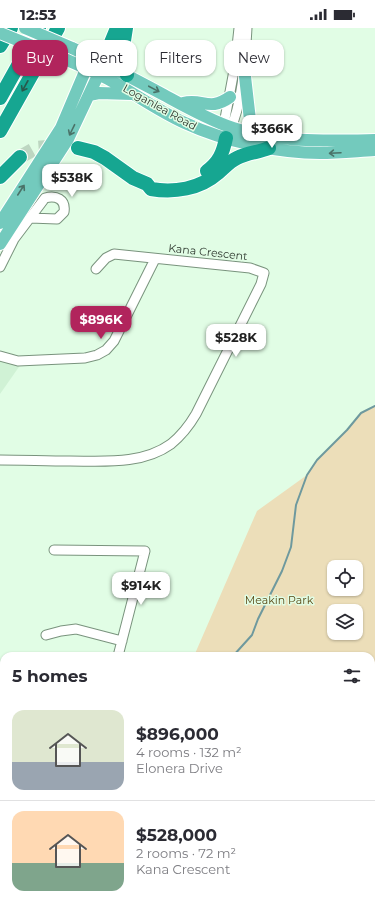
<!DOCTYPE html>
<meta charset="utf-8">
<style>
:root{--surface:#fff;--page:#f7f7f7;--text:#2b2b33;--muted:#7c7c81;--line:#e1e1e2;--accent:#b1245c}
body{margin:0;font-family:Montserrat,sans-serif;background:var(--page);color:var(--text);height:100vh;display:flex;flex-direction:column;font-size:15px;white-space:nowrap}
*{box-sizing:border-box;margin:0}
p{font-size:13px;color:var(--muted)}
.icon{flex:none;width:22px;height:22px;fill:none;stroke:currentColor;stroke-width:2;stroke-linecap:round;stroke-linejoin:round}
.map{position:relative;flex:1;overflow:hidden}
.details{position:absolute;left:0px;top:624px;width:375px;height:256px;display:flex;flex-direction:column;background:var(--surface);border-radius:12px 12px 0 0;box-shadow:0 1px 3px #0004}
.details>*{flex:none}
.top-card{position:absolute;left:12px;top:12px;width:351px;height:36px;display:flex;gap:8px}
.fabs{position:absolute;left:327px;top:532px;display:grid;gap:8px}
.fabs a{display:grid;place-items:center;width:36px;height:36px;border-radius:8px;background:var(--surface);box-shadow:0 1px 3px #0004;font-size:20px}
.price{position:absolute;translate:-50% -34px;padding:0 9px;border-radius:8px;background:#fff;color:#222;font-size:13px;line-height:26px;filter:drop-shadow(0 1px 2px #0008)}
.price::after{content:'';position:absolute;left:50%;top:24px;width:12px;height:9px;margin-left:-6px;background:inherit;clip-path:polygon(0 0,100% 0,50% 100%)}
.price.selected{background:var(--accent);color:#fff}
ul{padding:0;list-style:none}
li{display:flex;align-items:center;gap:12px;height:100px;padding:0 12px}
li+li{border-top:1px solid var(--line)}
li span{display:grid;place-items:center;flex:none;width:112px;height:80px;border-radius:12px;color:#555}
li>.icon{margin-inline-start:auto}
span .icon{width:48px;height:48px;fill:#fffc;stroke-width:1}
li b{font-size:17px}
h2{display:flex;justify-content:space-between;align-items:center;height:48px;padding:0 12px;font-size:17px}
.pill{padding:0 14px;border-radius:12px;background:var(--surface);box-shadow:0 1px 3px #0004;font-size:14px;line-height:36px}
.pill.selected{background:var(--accent);color:#fff}
.status{display:flex;justify-content:space-between;align-items:center;height:28px;padding:0 20px;background:var(--surface);direction:ltr}
.status svg{height:11px;fill:currentColor}
.map>svg:first-child{display:block}
</style>
<div class="status"><b>12:53</b><svg viewBox="0 0 49 12"><path d="M0 12V9h3v3zM5 12V6h3v6zM10 12V3h3v9zM15 12V0h3v12zM26 1h20v11H26zM47 4h2v5h-2z"/></svg></div>
<div class="map">
<svg width="375" height="880" viewBox="0 0 375 880">
<rect width="100%" height="100%" fill="#e1fde5"/>
<path fill="#d0f2d5" d="M0 331 21 336 0 366Z"/>
<path fill="#ecdeb9" fill-rule="evenodd" d="M375 378V847H371V628H194L257 483 307 447 317 432 347 402 361 385ZM334 539H356V561H334ZM334 583H356V605H334Z
M67 876H364V880H68Z"/>
<g fill="none" stroke-linecap="round" stroke-linejoin="round">
<path stroke="#6e999e" stroke-width="2" d="M233 628 252 607 258 591 282 543 291 519 296 477 307 447 317 432 347 402 361 385 375 378
M228 876 229 880
M118 880 122 876"/>
<path stroke="#bdd6c1" stroke-width="14" stroke-dasharray="14 7" stroke-linecap="butt" d="M20 129 36 120 59 118"/>
<g stroke="#79937d" stroke-width="11">
<path id="minor" d="M225 101 224 96 235 37 239 0
M229 105C243 74 245 33 247 0
M0 239 14 211 45 170C56 167 66 171 64 184L57 191 30 190
M0 328 18 333 85 330 97 327 106 322 114 313 155 231
M0 432C23 432 47 433 70 433 103 433 142 437 171 416 182 407 189 398 196 386L261 256 264 245 250 240 114 226 106 230 96 241
M54 522 145 523 118 628
M46 607 61 603 76 601 122 613
M0 774 4 777"/>
</g>
<g stroke="#fff" stroke-width="14">
<path id="major" d="M72 20C104 35 134 51 164 67 186 79 209 92 233 100 279 115 327 113 375 112
M67 32C81 38 95 44 108 51 134 65 158 83 185 95 224 113 277 125 320 125 339 125 357 123 375 122
M244 40 250 92 256 106
M89 67 99 65 132 66
M183 75C203 70 209 84 230 69
M0 195 61 100 89 34
M0 216 68 111 102 39"/>
</g>
<g stroke="#fff" stroke-width="16">
<path id="highway" d="M126 0 121 32 127 47
M0 18 11 0
M103 34 117 0
M0 70 39 0
M0 103 58 0
M78 120 94 124 105 130 133 150 147 156 151 161C174 165 200 161 218 145 224 140 230 133 237 130 247 125 259 124 269 120
M207 143C219 134 223 125 226 110
M0 149 20 129"/>
</g>
<use href="#minor" stroke="#fff" stroke-width="9"/>
<use href="#major" stroke="#73cabd" stroke-width="12"/>
<use href="#highway" stroke="#16a691" stroke-width="14"/>
<g stroke="#fff" stroke-width="14" stroke-linecap="butt">
<path id="major-bridge" d="M25 0 72 20
M0 5 67 32"/>
</g>
<use href="#major-bridge" stroke="#73cabd" stroke-width="12"/>
</g>
<defs><path id="oneway-shaft" d="M-6 0H5M1.5-3L5.5 0L1.5 3" fill="none" stroke-width="1.6" stroke-linecap="round" stroke-linejoin="round"/></defs>
<use stroke="#27594c" href="#oneway-shaft" transform="translate(25 58) rotate(119)"/>
<g stroke="#4a7268">
<use href="#oneway-shaft" transform="translate(154 61) rotate(28)"/>
<use href="#oneway-shaft" transform="translate(72 102) rotate(116)"/>
<use href="#oneway-shaft" transform="translate(335 125) rotate(177)"/>
<use href="#oneway-shaft" transform="translate(21 162) rotate(-57)"/>
</g>
<g text-anchor="middle" stroke-width="3" stroke-linejoin="round" paint-order="stroke">
<g font-size="11" fill="#2e382f" stroke="#e1fde5">
<text transform="translate(160 79) rotate(29)" y="4">Loganlea Road</text>
<text transform="translate(208 224) rotate(6)" y="4">Kana Crescent</text>
</g>
<g font-size="11" fill="#5a4915" stroke="#e1fde5">
<text x="279" y="576">Meakin Park</text>
</g>
</g>
</svg>
<div class="fabs">
<a><svg class="icon" aria-label="locate" viewBox="0 0 24 24"><circle cx="12" cy="12" r="6"/><path d="M12 2v4M12 18v4M2 12h4M18 12h4"/></svg></a>
<a><svg class="icon" aria-label="layers" viewBox="0 0 24 24"><path d="M12 4l9 5-9 5-9-5zM3 14l9 5 9-5"/></svg></a>
</div>
<b class="price" style="left:272px;top:121px">$366K</b>
<b class="price" style="left:72px;top:170px">$538K</b>
<b class="price selected" style="left:101px;top:312px">$896K</b>
<b class="price" style="left:236px;top:330px">$528K</b>
<b class="price" style="left:141px;top:578px">$914K</b>
<div class="top-card">
<a class="pill selected">Buy</a>
<a class="pill">Rent</a>
<a class="pill">Filters</a>
<a class="pill">New</a>
</div>
<section class="details">
<h2>5 homes<svg class="icon" aria-label="filters" viewBox="0 0 24 24"><path d="M4 7h16M4 17h16"/><circle cx="9" cy="7" r="2"/><circle cx="15" cy="17" r="2"/></svg></h2>
<ul>
<li><span style="background:linear-gradient(#dfe7d0 65%,#9aa5b1 0)"><svg class="icon" aria-label="home" viewBox="0 0 24 24"><path d="M3 11l9-7 9 7M6 9v11h12V9"/></svg></span><div><b>$896,000</b><p>4 rooms · 132 m²</p><p>Elonera Drive</p></div></li>
<li><span style="background:linear-gradient(#ffd9b3 65%,#7fa58c 0)"><svg class="icon" aria-label="home" viewBox="0 0 24 24"><path d="M3 11l9-7 9 7M6 9v11h12V9"/></svg></span><div><b>$528,000</b><p>2 rooms · 72 m²</p><p>Kana Crescent</p></div></li>
</ul>
</section>
</div>
